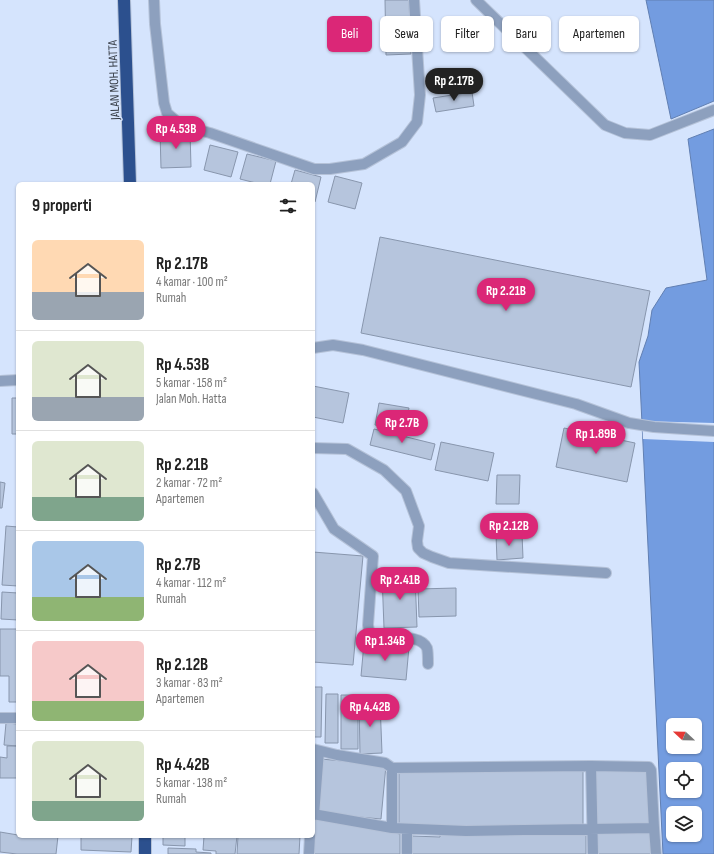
<!DOCTYPE html>
<html lang="id">
<meta charset="utf-8">
<style>
:root{--surface:#fff;--page:#f2f2f2;--text:#222;--muted:#767676;--line:#e0e0e0;--accent:#db2777}
body{margin:0;font-family:"Sofia Sans Condensed",sans-serif;background:var(--page);color:var(--text);height:100vh;display:flex;flex-direction:column;font-size:15px;white-space:nowrap}
*{box-sizing:border-box;margin:0}
p{font-size:13px;color:var(--muted)}
.icon{flex:none;width:22px;height:22px;fill:none;stroke:currentColor;stroke-width:2;stroke-linecap:round;stroke-linejoin:round}
.map{position:relative;flex:1;overflow:hidden}
.side{position:absolute;left:16px;top:182px;width:299px;height:656px;display:flex;flex-direction:column;background:var(--surface);border-radius:6px;box-shadow:0 1px 3px #0004}
.side>*{flex:none}
.banner{position:absolute;left:327px;top:16px;width:327px;height:36px;display:flex;gap:8px}
.needle{width:26px;rotate:292deg}
.controls{position:absolute;left:666px;top:718px;display:grid;gap:8px}
.controls a{display:grid;place-items:center;width:36px;height:36px;border-radius:6px;background:var(--surface);box-shadow:0 1px 3px #0004;font-size:20px}
.price{position:absolute;translate:-50% -34px;padding:0 9px;border-radius:14px;background:var(--accent);color:#fff;font-size:13px;line-height:26px;filter:drop-shadow(0 1px 2px #0008)}
.price::after{content:'';position:absolute;left:50%;top:24px;width:12px;height:9px;margin-left:-6px;background:inherit;clip-path:polygon(0 0,100% 0,50% 100%)}
.price.current{background:#222;color:#fff}
ul{padding:0;list-style:none}
li{display:flex;align-items:center;gap:12px;height:100px;padding:0 16px}
li+li{border-top:1px solid var(--line)}
li span{display:grid;place-items:center;flex:none;width:112px;height:80px;border-radius:6px;color:#555}
li>.icon{margin-inline-start:auto}
span .icon{width:48px;height:48px;fill:#fffc;stroke-width:1}
li b{font-size:17px}
h2{display:flex;justify-content:space-between;align-items:center;height:48px;padding:0 16px;font-size:17px}
.tag{padding:0 14px;border-radius:6px;background:var(--surface);box-shadow:0 1px 3px #0004;font-size:14px;line-height:36px}
.tag.current{background:var(--accent);color:#fff}
.map>svg:first-child{display:block}
</style>
<div class="map">
<svg width="714" height="854" viewBox="0 0 714 854">
<rect width="100%" height="100%" fill="#d5e4fd"/>
<path fill="#739ce0" stroke="#617fb2" fill-rule="evenodd" d="M646 0H714V101L671 119Z
M714 129V854H663L639 362 648 336 652 310 666 288 707 280 688 139ZM673 725H695V747H673ZM673 769H695V791H673ZM673 813H695V835H673Z"/>
<path fill="#d5e4fd" d="M642 421 714 423V442L643 439Z"/>
<path fill="#b6c5dd" stroke="#8896ad" d="M385 0H409L411 54 386 55Z
M472 92 474 106 436 112 433 98Z
M190 131 191 167 161 168 160 132Z
M210 145 238 152 231 177 204 170Z
M247 154 276 161 270 184H260L240 179Z
M295 170 321 177 315 202 313 201V184H291Z
M335 176 362 183 355 209 328 202Z
M380 237 650 291 631 387 361 333Z
M313 386 349 393 343 423 313 417Z
M12 398H18V434H12Z
M379 403 409 408 405 430 375 425Z
M564 428 635 443 627 482 556 467Z
M374 429 435 444 431 460 370 445Z
M441 442 494 453 488 481 435 470Z
M497 475H520L519 504H496Z
M0 482 5 483 2 508H0Z
M6 526 18 527V586L2 585Z
M522 534 523 558 497 560 496 535Z
M313 552 363 556 353 665 313 662Z
M415 574 417 627 384 628 382 575Z
M456 588V616L419 617 418 589Z
M2 592 18 593V620L1 619Z
M0 629H18V702H9V676H0Z
M364 643 409 647 406 680 361 676Z
M313 687H322L321 737H313Z
M326 694H338V743H325Z
M341 695H358V749H341Z
M359 702H380L382 753 360 754Z
M6 723 18 724V746L4 745Z
M7 746H18V778H0V757L7 758Z
M321 759 386 765 381 819 315 813Z
M647 767 649 824 594 826 591 769Z
M583 769V825L399 826V770Z
M314 818 400 834V854H313Z
M594 830H651V854H594Z
M0 832 18 835V836H58L56 854H17L0 852Z
M482 833 586 834V854H410L412 836 440 837V834Z
M81 836H132L131 852 81 850Z
M163 836H185V846L163 845Z
M204 836H237L235 854H216V851L203 850Z
M238 836H300L299 854H237Z
M168 848 196 849V852L211 853V854H168Z"/>
<g fill="none" stroke-linecap="round" stroke-linejoin="round">
<g stroke="#b5c2d8" stroke-width="12">
<path id="minor" d="M154 0 155 24 164 103 167 113 181 125 210 133 314 169H330L364 164 402 142 417 122 420 95 414 0
M476 0 605 125 625 133 650 135 714 110
M313 348 333 345 363 350 576 404 629 423 654 427 714 431
M0 381 18 380
M313 448 347 449 384 470 406 491 419 526 417 541 418 548 423 553 432 557 449 563 606 573
M313 493 334 529 373 556 368 625C368 625 369 631 369 631 377 645 418 629 427 648 428 652 428 659 428 664
M0 718H18
M313 749 337 755 385 763 392 768 591 766 593 854
M591 766 649 767 651 770 654 828
M313 814 392 828 466 831 654 828 656 854
M314 815 319 751
M392 828V768
M407 829V854
M309 854 310 836"/>
</g>
<g stroke="#b5c2d8" stroke-width="14">
<path id="highway" d="M124 0 130 184
M145 836V854"/>
</g>
<use href="#minor" stroke="#8da0be" stroke-width="10"/>
<use href="#highway" stroke="#2c508e" stroke-width="12"/>
</g>
<g text-anchor="middle" stroke-width="3" stroke-linejoin="round" paint-order="stroke">
<g font-size="13" fill="#363c46" stroke="#d5e4fd">
<text transform="translate(113 80) rotate(-92)" y="5">JALAN MOH. HATTA</text>
</g>
</g>
</svg>
<div class="controls">
<a><svg class="needle" viewBox="-14 -14 28 28"><path d="M0-13l5 13h-10z" fill="#e53935"/><path d="M0 13l5-13h-10z" fill="#767676"/></svg></a>
<a><svg class="icon" aria-label="locate" viewBox="0 0 24 24"><circle cx="12" cy="12" r="6"/><path d="M12 2v4M12 18v4M2 12h4M18 12h4"/></svg></a>
<a><svg class="icon" aria-label="layers" viewBox="0 0 24 24"><path d="M12 4l9 5-9 5-9-5zM3 14l9 5 9-5"/></svg></a>
</div>
<b class="price current" style="left:454px;top:102px">Rp 2.17B</b>
<b class="price" style="left:176px;top:150px">Rp 4.53B</b>
<b class="price" style="left:506px;top:312px">Rp 2.21B</b>
<b class="price" style="left:402px;top:444px">Rp 2.7B</b>
<b class="price" style="left:596px;top:455px">Rp 1.89B</b>
<b class="price" style="left:509px;top:547px">Rp 2.12B</b>
<b class="price" style="left:400px;top:601px">Rp 2.41B</b>
<b class="price" style="left:385px;top:662px">Rp 1.34B</b>
<b class="price" style="left:370px;top:728px">Rp 4.42B</b>
<div class="banner">
<a class="tag current">Beli</a>
<a class="tag">Sewa</a>
<a class="tag">Filter</a>
<a class="tag">Baru</a>
<a class="tag">Apartemen</a>
</div>
<section class="side">
<h2>9 properti<svg class="icon" aria-label="filters" viewBox="0 0 24 24"><path d="M4 7h16M4 17h16"/><circle cx="9" cy="7" r="2"/><circle cx="15" cy="17" r="2"/></svg></h2>
<ul>
<li><span style="background:linear-gradient(#ffd9b3 65%,#9aa5b1 0)"><svg class="icon" aria-label="home" viewBox="0 0 24 24"><path d="M3 11l9-7 9 7M6 9v11h12V9"/></svg></span><div><b>Rp 2.17B</b><p>4 kamar · 100 m²</p><p>Rumah</p></div></li>
<li><span style="background:linear-gradient(#dfe7d0 70%,#9aa5b1 0)"><svg class="icon" aria-label="home" viewBox="0 0 24 24"><path d="M3 11l9-7 9 7M6 9v11h12V9"/></svg></span><div><b>Rp 4.53B</b><p>5 kamar · 158 m²</p><p>Jalan Moh. Hatta</p></div></li>
<li><span style="background:linear-gradient(#dfe7d0 70%,#7fa58c 0)"><svg class="icon" aria-label="home" viewBox="0 0 24 24"><path d="M3 11l9-7 9 7M6 9v11h12V9"/></svg></span><div><b>Rp 2.21B</b><p>2 kamar · 72 m²</p><p>Apartemen</p></div></li>
<li><span style="background:linear-gradient(#a9c7e8 70%,#8fb573 0)"><svg class="icon" aria-label="home" viewBox="0 0 24 24"><path d="M3 11l9-7 9 7M6 9v11h12V9"/></svg></span><div><b>Rp 2.7B</b><p>4 kamar · 112 m²</p><p>Rumah</p></div></li>
<li><span style="background:linear-gradient(#f6c9c9 75%,#8fb573 0)"><svg class="icon" aria-label="home" viewBox="0 0 24 24"><path d="M3 11l9-7 9 7M6 9v11h12V9"/></svg></span><div><b>Rp 2.12B</b><p>3 kamar · 83 m²</p><p>Apartemen</p></div></li>
<li><span style="background:linear-gradient(#dfe7d0 75%,#7fa58c 0)"><svg class="icon" aria-label="home" viewBox="0 0 24 24"><path d="M3 11l9-7 9 7M6 9v11h12V9"/></svg></span><div><b>Rp 4.42B</b><p>5 kamar · 138 m²</p><p>Rumah</p></div></li>
</ul>
</section>
</div>
